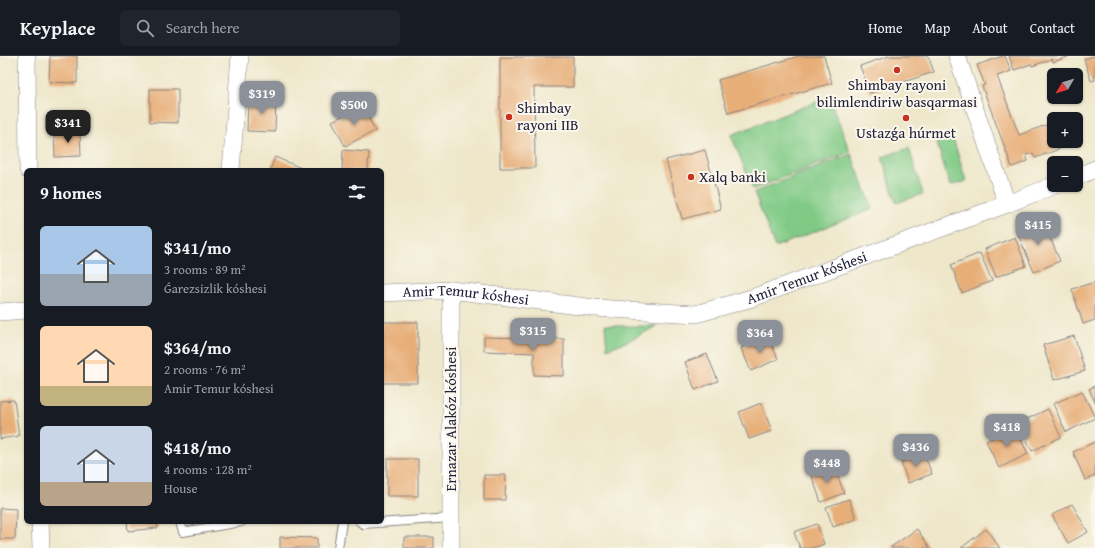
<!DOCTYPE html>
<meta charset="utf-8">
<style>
:root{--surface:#171b24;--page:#20242c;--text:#f1f3f6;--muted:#9ea1a6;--line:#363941;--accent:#8c9099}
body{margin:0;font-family:"Gentium Book Plus",serif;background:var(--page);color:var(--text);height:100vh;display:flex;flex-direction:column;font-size:15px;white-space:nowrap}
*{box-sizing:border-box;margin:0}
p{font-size:13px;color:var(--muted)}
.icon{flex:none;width:22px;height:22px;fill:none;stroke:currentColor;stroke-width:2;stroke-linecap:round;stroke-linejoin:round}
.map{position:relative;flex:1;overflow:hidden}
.side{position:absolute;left:24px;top:112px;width:360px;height:356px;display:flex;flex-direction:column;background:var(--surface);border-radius:6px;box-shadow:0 1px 3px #0004}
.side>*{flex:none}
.needle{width:26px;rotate:232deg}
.controls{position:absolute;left:1047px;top:12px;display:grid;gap:8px}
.controls a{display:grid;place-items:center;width:36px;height:36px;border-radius:6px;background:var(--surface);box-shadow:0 1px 3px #0004;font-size:20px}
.price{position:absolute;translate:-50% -34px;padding:0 9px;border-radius:8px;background:var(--accent);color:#fff;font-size:13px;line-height:26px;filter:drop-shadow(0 1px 2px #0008)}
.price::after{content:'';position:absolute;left:50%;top:24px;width:12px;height:9px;margin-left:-6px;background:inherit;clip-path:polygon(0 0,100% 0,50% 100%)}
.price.active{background:#222;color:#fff}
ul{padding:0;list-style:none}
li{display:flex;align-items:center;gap:12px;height:100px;padding:0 16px}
li span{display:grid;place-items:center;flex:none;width:112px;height:80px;border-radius:6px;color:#555}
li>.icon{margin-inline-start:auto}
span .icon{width:48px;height:48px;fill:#fffc;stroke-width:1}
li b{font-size:17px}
h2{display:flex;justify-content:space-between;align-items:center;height:48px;padding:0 16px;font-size:17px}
header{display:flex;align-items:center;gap:24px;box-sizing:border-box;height:56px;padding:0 20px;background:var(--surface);border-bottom:1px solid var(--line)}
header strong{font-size:19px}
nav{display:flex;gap:22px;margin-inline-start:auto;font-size:14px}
.search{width:280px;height:36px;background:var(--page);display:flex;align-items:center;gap:10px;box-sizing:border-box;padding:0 14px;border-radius:6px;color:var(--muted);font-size:15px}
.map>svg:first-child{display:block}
</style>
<header>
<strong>Keyplace</strong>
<div class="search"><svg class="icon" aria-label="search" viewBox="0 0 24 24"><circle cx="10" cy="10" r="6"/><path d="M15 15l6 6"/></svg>Search here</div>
<nav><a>Home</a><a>Map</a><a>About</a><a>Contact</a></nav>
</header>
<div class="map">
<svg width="1095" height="492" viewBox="0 0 1095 492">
<rect width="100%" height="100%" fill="#fbf7ec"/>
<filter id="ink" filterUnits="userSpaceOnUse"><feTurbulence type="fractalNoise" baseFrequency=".025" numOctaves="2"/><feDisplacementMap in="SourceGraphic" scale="8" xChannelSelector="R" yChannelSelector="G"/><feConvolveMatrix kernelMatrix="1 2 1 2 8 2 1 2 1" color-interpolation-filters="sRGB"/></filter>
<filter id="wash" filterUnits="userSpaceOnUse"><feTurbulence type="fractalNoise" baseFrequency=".012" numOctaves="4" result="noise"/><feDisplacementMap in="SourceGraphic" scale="16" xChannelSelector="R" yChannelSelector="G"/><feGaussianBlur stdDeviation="0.9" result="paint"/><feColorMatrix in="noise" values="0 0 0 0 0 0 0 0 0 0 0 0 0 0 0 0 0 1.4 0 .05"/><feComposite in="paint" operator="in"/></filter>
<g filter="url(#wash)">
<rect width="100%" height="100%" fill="#eee7ca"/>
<path fill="#80ca86" stroke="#517660" d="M829 41 850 96 753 133 731 79Z
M952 79 966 125 950 130 936 84Z
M909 92 923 138 896 147 882 101Z
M851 98 873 153 775 191 754 136Z
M605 269 622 270H657L628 285 607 293Z"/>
<g id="blocks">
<path fill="#e7ae78" d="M50 0H77V27L49 26Z
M799 0H824L832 27 728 57 718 24Z
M889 0H928L934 16 870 37 860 10Z
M1003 0H1005L1011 15 997 20 1019 79 1054 66V85H1072L1073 88 1035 102 1033 97 1026 99 1028 105 1012 111 982 30 985 29 977 9Z
M1009 0H1070L1053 6 1052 3 1032 10 1031 8 1014 14Z
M1094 0H1095V24L1091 25 1084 3Z
M500 1H573V31H534L535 112H500Z
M150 33H178V67L150 66Z
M248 42H276L275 76 247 75Z
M363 50 375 75 345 90 332 65Z
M80 76 81 100 55 101 54 77Z
M343 94 369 96 368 114H342Z
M705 94 721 153 682 163 666 104Z
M275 101 301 112 300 114H270Z
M1043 165 1060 205 1034 216 1017 176Z
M1015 181 1026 210 996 221 985 193Z
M980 197 992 225 962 237 951 209Z
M1095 226V264L1083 268 1072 233Z
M382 266H418V327H382Z
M768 280 778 303 751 315 741 292Z
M1074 280 1085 315 1054 324 1043 289Z
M484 281 564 283V320L534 319V297L484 295Z
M707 298 718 325 695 334 685 306Z
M1095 330V346L1089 333Z
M1082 335 1095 362 1066 376 1053 348Z
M14 344 19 380 0 383V345Z
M761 347 772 375 749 383 739 356Z
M1048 353 1061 381 1032 395 1019 367Z
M1015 371 1028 398 999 412 986 385Z
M1095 386V420L1085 424 1073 396Z
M924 398 932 418 908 427 901 406Z
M387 403H418V440H387Z
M834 410 844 437 821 446 811 418Z
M484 419H506L505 444H484Z
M849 443 856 463 833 471 826 451Z
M1072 448 1088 476 1068 487 1052 459Z
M0 452 16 453 15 483H0Z
M127 466H157L158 472 128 475Z
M817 468 824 488 813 492H800L794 476Z
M917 473 930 492H891V491Z
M986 473 1000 492H961Z
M280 481 317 482V492H280Z
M404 481H434V492H404Z"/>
</g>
</g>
<g filter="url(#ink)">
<use href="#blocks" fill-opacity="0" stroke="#888482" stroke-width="1"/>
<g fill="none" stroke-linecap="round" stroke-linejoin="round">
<g stroke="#888482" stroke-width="10">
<path id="service" d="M180 466 183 476 241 466
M360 466 363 468 451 462
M338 492 342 466"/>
</g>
<g stroke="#888482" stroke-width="18">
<g id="minor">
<path d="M27 0 28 114"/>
<path d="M957 0 1007 148"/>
<path d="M231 114 240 0"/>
<path d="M1076 121 1095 113"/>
<path id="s1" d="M382 237 451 234 595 252 696 258 752 242 1007 148 1055 129"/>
<path d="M0 256 26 254"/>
<path d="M40 466 41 492"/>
<path d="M451 492V234"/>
</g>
</g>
<use href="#service" stroke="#fff" stroke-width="8"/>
<use href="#minor" stroke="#fff" stroke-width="17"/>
</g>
</g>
<g fill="#c8321e" stroke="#fbf7ec" stroke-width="1.5">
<circle cx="897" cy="14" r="4"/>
<circle cx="509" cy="61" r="4"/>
<circle cx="906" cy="62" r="4"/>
<circle cx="691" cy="121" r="4"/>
</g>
<g text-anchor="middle" stroke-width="4" stroke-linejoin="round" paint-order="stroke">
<g font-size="15" fill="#22223b" stroke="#fbf7ec">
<text x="897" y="34">Shimbay rayoni<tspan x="897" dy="17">bilimlendiriw basqarmasi</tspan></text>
<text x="517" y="57" text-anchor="start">Shimbay<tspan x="517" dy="17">rayoni IIB</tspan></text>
<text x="906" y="82">Ustazǵa húrmet</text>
<text x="699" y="126" text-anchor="start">Xalq banki</text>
</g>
<g font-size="15" fill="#22223b" stroke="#fbf7ec">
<text dy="5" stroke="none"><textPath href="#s1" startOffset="432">Amir Temur kóshesi</textPath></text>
<text dy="5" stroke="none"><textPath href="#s1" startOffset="84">Amir Temur kóshesi</textPath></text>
<text transform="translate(451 363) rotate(-90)" y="5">Ernazar Alakóz kóshesi</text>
</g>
</g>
</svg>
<div class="controls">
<a><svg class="needle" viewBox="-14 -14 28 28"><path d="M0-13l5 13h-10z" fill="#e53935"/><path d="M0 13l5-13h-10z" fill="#9ea1a6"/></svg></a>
<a>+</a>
<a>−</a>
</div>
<b class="price" style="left:262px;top:59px">$319</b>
<b class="price" style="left:354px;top:70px">$500</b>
<b class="price active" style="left:68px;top:88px">$341</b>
<b class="price" style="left:1038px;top:190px">$415</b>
<b class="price" style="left:533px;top:296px">$315</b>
<b class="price" style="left:760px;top:298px">$364</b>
<b class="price" style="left:1007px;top:392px">$418</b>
<b class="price" style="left:916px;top:412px">$436</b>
<b class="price" style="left:827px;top:428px">$448</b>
<section class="side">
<h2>9 homes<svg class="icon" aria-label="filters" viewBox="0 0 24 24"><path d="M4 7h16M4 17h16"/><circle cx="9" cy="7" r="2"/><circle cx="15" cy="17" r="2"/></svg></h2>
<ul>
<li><span style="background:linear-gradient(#a9c7e8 60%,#9aa5b1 0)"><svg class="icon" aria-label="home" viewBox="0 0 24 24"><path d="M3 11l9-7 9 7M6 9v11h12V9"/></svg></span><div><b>$341/mo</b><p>3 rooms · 89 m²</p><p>Ǵarezsizlik kóshesi</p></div></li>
<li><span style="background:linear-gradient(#ffd9b3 75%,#c2b280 0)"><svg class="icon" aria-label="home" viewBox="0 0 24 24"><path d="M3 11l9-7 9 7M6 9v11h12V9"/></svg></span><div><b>$364/mo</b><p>2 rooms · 76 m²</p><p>Amir Temur kóshesi</p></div></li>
<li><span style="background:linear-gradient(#c9d6e8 70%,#b9a48a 0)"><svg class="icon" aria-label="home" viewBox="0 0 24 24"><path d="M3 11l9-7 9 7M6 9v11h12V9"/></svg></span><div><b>$418/mo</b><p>4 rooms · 128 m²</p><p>House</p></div></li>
</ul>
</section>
</div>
